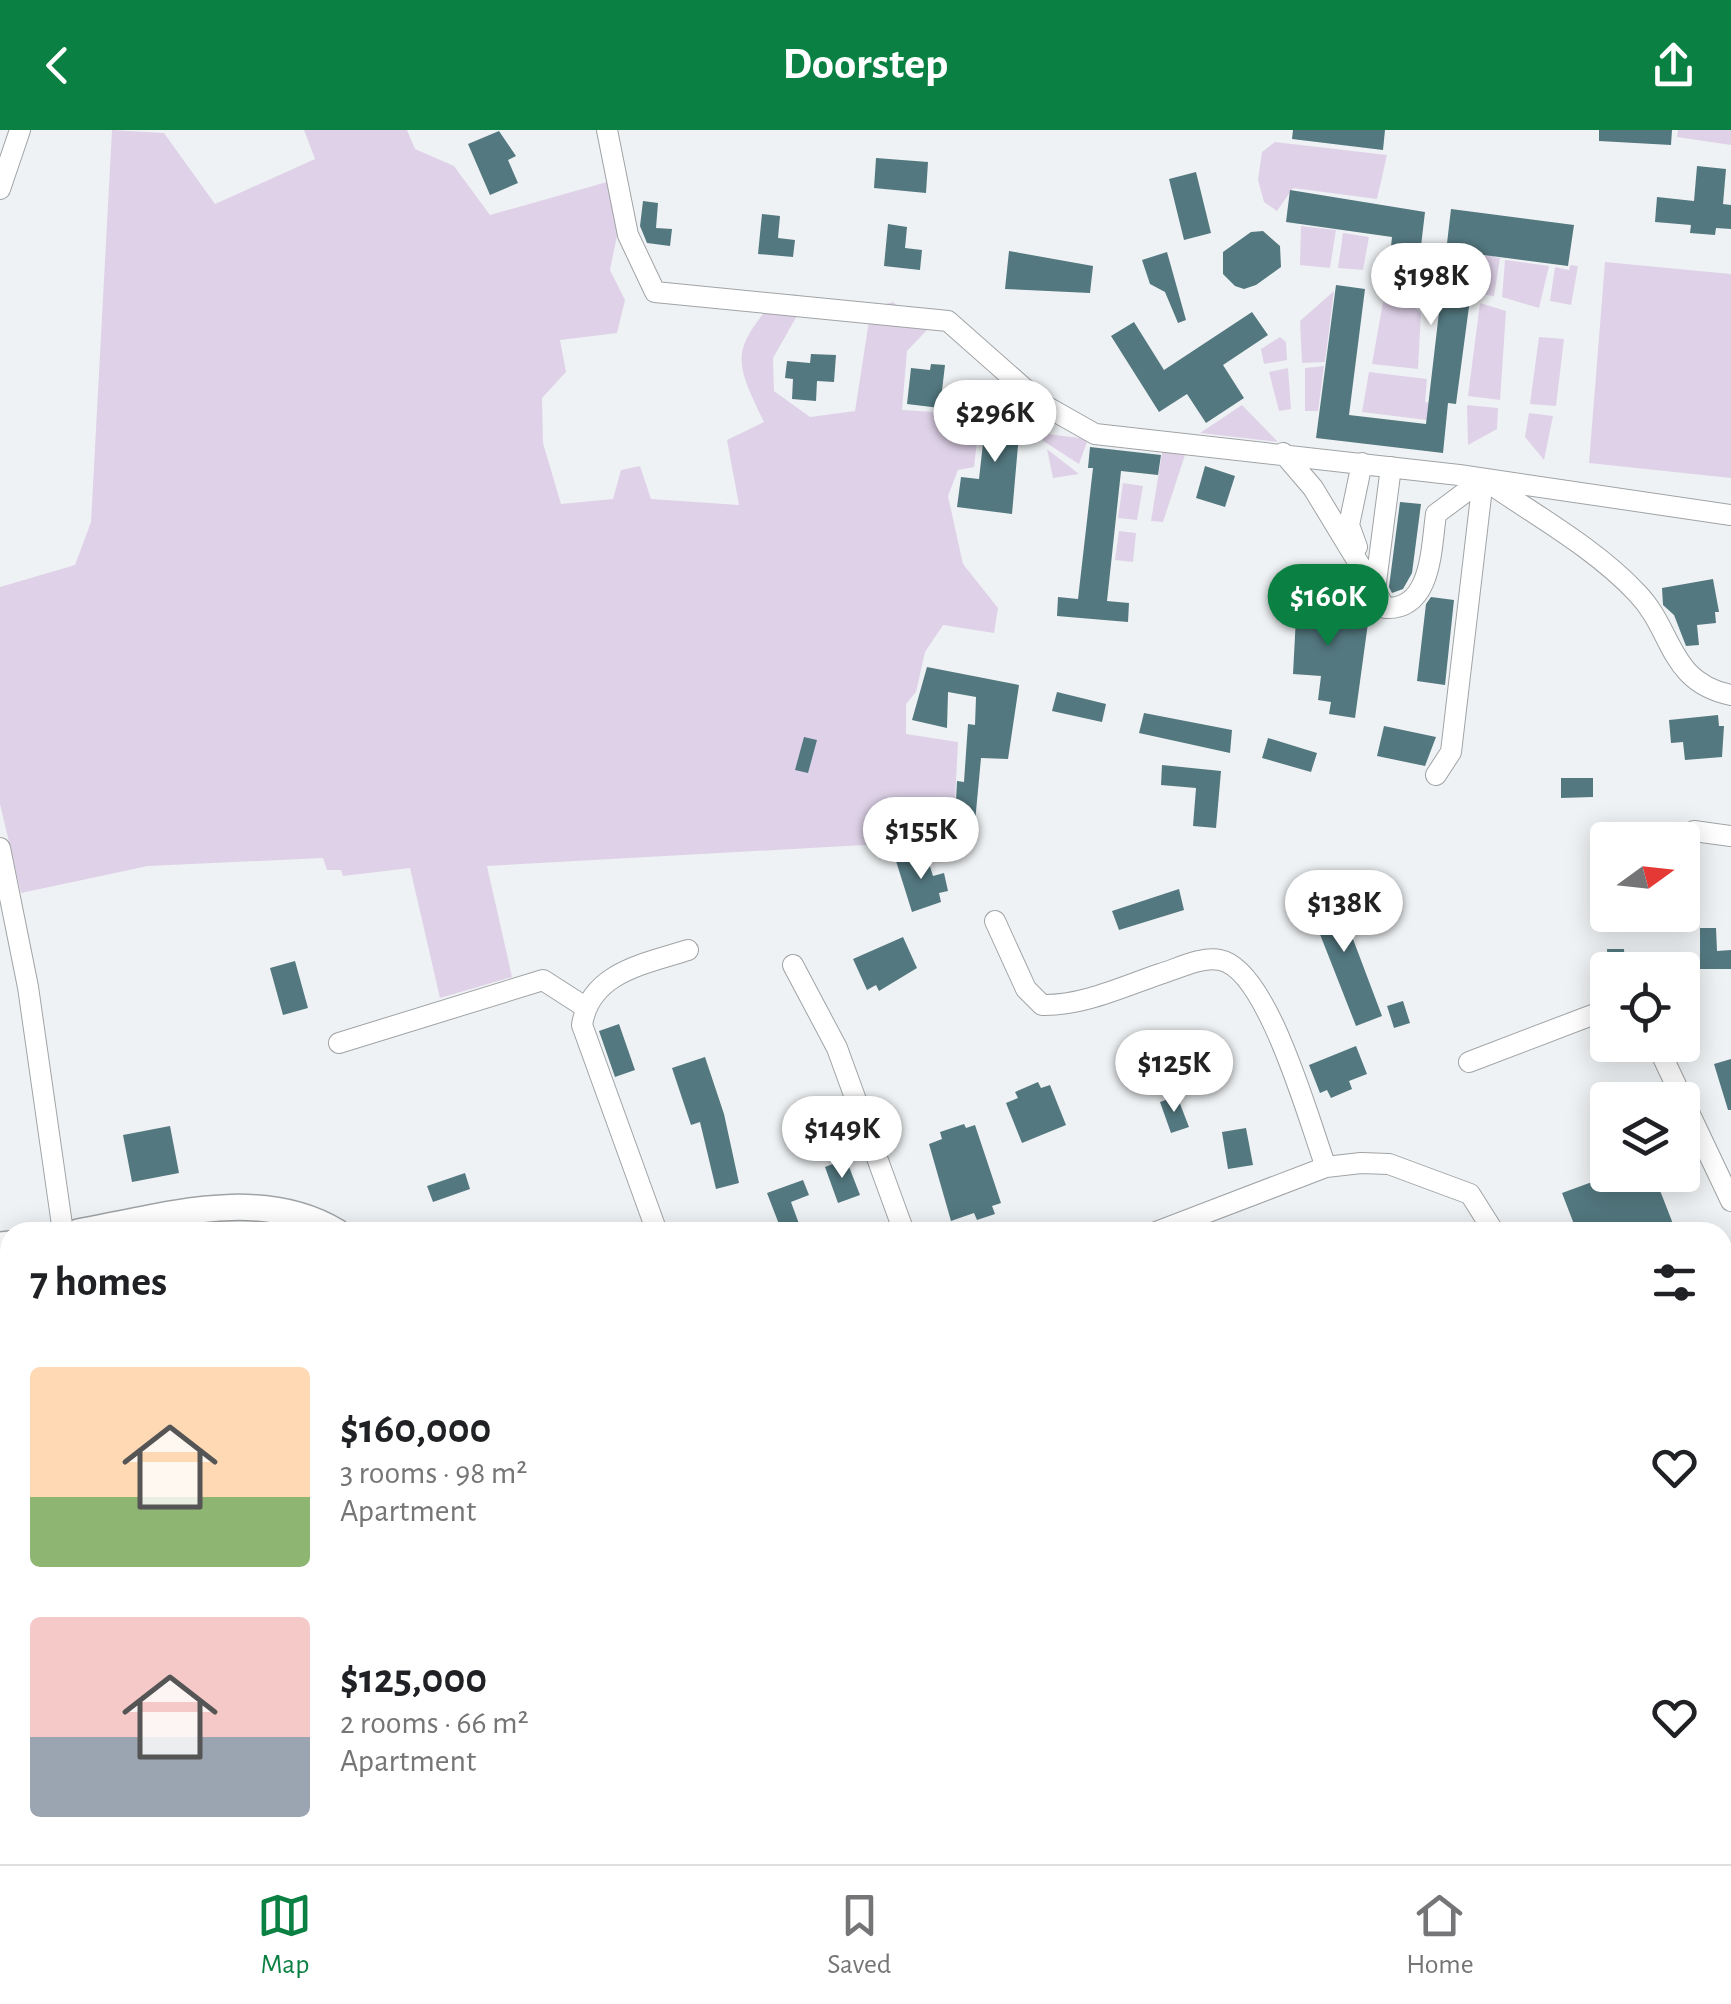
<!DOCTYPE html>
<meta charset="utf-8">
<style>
:root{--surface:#fff;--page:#f6f6f6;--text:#202124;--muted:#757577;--line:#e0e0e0;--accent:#0b8043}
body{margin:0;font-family:"Alegreya Sans",sans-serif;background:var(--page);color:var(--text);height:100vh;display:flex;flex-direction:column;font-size:38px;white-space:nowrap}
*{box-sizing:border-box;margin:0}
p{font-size:32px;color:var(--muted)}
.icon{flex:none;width:55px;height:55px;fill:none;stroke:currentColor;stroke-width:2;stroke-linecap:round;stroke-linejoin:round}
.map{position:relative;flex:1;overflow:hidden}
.sheet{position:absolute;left:0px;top:1092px;width:1732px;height:642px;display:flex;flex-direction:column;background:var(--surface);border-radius:30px 30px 0 0;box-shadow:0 5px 25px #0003}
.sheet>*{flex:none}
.needle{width:65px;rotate:75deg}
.controls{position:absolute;left:1590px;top:692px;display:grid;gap:20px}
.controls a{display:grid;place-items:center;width:110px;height:110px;border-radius:10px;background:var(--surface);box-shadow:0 5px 25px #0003;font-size:50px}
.price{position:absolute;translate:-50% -85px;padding:0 22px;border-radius:35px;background:#fff;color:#222;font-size:32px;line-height:65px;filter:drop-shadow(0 2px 5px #0008)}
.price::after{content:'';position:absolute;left:50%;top:60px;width:30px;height:22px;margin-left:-15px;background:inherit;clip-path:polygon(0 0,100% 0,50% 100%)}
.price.current{background:var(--accent);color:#fff}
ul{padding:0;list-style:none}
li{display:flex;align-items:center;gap:30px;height:250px;padding:0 30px}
li span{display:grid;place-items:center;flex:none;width:280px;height:200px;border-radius:10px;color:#555}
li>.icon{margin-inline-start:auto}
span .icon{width:120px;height:120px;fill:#fffc;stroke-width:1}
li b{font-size:42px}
h2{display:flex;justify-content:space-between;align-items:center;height:120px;padding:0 30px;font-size:42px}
header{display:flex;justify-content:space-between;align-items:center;height:130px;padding:0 30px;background:var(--accent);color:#fff;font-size:45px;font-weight:700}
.menu{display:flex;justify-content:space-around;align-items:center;height:140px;border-top:2px solid var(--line);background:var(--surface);font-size:28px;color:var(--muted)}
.menu a{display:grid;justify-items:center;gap:5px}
.menu .current{color:var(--accent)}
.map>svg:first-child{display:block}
</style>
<header><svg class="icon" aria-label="back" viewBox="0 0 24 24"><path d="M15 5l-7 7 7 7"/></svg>Doorstep<svg class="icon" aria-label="share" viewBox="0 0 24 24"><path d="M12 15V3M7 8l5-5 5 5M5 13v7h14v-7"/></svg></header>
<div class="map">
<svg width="1731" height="1734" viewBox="0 0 1731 1734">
<rect width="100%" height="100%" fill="#eff2f4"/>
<path fill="#dfd2e8" d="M112 0 164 3 215 74 315 29 304 0H407L415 19 454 36 490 85 607 52 619 96 610 140 625 170 617 203 560 210 566 242 542 268 543 313 561 374 613 369 621 340 640 336 651 369 739 375 727 310 764 292C733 228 731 221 778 166L796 164 798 184 773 228 774 261 810 287 855 281 871 178 893 172 928 199 907 221 902 280 950 283 961 267H974L981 276 974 337 958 340 948 366 963 434 998 478 994 503 943 495 925 522 916 562 906 574V604L958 612 953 710 487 736 512 847 440 868 410 738 343 746 341 740H327L323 728 148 736 21 763 0 674V457L75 435 91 392Z
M1678 0H1731V15L1677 7Z
M1275 12 1387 25 1377 69 1293 58 1277 81 1264 72 1258 50 1262 22Z
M1301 96 1336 100 1330 138 1300 135Z
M1343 103 1369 107 1363 140 1338 138Z
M1496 106 1494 127 1500 128 1494 166 1480 164 1487 110Z
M1505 130 1549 136 1539 178 1502 167Z
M1605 132 1731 144V348L1589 333Z
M1570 135 1578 136 1571 175 1550 171 1555 137 1569 140Z
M1334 161 1325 232 1302 233 1300 191Z
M1383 172 1415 178 1421 183 1418 239 1372 234Z
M1480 173 1506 181 1500 270 1468 266Z
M1280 207 1286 212 1287 230 1264 234 1261 219Z
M1539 207 1564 209 1556 276 1530 274Z
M1324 236 1318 281H1305V238Z
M1288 238 1291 279 1279 281 1269 242Z
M1369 242 1427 249 1425 272 1436 274 1435 291 1362 282Z
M1242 275 1278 312 1200 303Z
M1467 275 1498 278 1497 299 1468 315Z
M1529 283 1553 286 1544 330 1525 307Z
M1039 303 1088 309 1079 334 1037 307Z
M1163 317 1181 319 1185 325 1163 392 1151 391Z
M1047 319 1079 344 1053 348Z
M1123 353 1143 356 1137 390 1118 388Z
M1119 401 1136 403 1133 432 1115 430Z
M165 1725H419L423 1734H170Z
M628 1725H659L663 1734H610Z"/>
<path fill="#53787f" d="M1293 0H1385L1383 20 1292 9Z
M1599 0H1672L1671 15 1599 11Z
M499 1 516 26 508 30 518 53 490 65 468 14Z
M876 28 928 32 926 63 874 58Z
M1697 36 1726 39 1723 74 1731 75V99L1716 98 1715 105 1690 103 1691 95 1655 92 1657 67 1694 71Z
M1196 42 1211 103 1184 110 1169 49Z
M1290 60 1425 82 1415 167 1386 164 1392 107 1286 92Z
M643 71 658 73 656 98 672 99 670 116 647 113 640 96Z
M1451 79 1574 95 1568 136 1476 124 1456 274 1448 273 1443 323 1316 308 1336 155 1365 159 1349 285 1426 294Z
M762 84 780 86 778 108 795 110 793 127 758 124Z
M888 94 907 97 905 118 922 120 920 140 884 136Z
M1263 101 1280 116 1281 137 1256 155 1244 159 1235 156 1223 144V122L1251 102Z
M1009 121 1093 136 1090 163 1005 159Z
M1167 122 1186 190 1178 193 1165 162 1150 154 1142 130Z
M1252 182 1268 205 1223 235 1244 268 1206 293 1187 264 1159 282 1111 206 1134 192 1164 240Z
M811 224 836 225 834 252 817 251 816 271 792 269 793 249 785 248 787 231 810 233Z
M931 234 945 235 940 278 907 274 911 238 930 240Z
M987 278 1021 281 1012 384 957 377 961 347 979 349Z
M1090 317 1161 325 1158 345 1121 341 1107 471 1129 473 1128 492 1057 486 1058 467 1078 469 1093 338H1088Z
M1205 336 1235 346 1225 377 1196 368Z
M1400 372 1421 374 1412 443 1403 459 1392 463 1389 457Z
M1713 449 1719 482H1715L1716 493 1697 495 1699 515 1686 516 1674 485 1663 475 1662 458Z
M1296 452 1328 457 1324 486 1368 493 1355 588 1329 584 1331 572 1318 570 1321 546 1293 544 1296 487 1291 486Z
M1431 467 1454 470 1445 555 1417 551 1426 474Z
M927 537 1019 555 1008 629 981 628 975 692 955 691 957 651 964 652 968 594 975 595 976 567 948 562 947 598 912 590Z
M1057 562 1106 574 1102 592 1052 581Z
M1144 583 1232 600 1230 623 1139 603Z
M1718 585 1719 596H1724L1722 627 1685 630 1683 612 1671 613 1669 590Z
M1384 596 1436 607 1425 636 1377 626Z
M804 607 817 610 808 643 795 640Z
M1268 608 1317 623 1311 642 1262 628Z
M1162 635 1221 641 1216 698 1193 696 1196 658 1161 655Z
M1561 648H1593V667L1561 668Z
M925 721 933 746 944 743 948 761 939 763 941 772 912 782 896 731Z
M1333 756 1382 886 1356 896 1305 766Z
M1179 759 1184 780 1119 800 1112 781Z
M1700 798H1716L1717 821 1731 820V839H1700Z
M903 807 917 838 879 861 876 855 867 860 853 829Z
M1607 819H1624L1625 840H1608Z
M295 831 308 878 283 885 270 838Z
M1403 871 1410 893 1394 898 1387 876Z
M619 894 635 940 615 947 599 901Z
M1356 916 1367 944 1349 951 1352 959 1331 968 1327 960 1320 963 1309 935Z
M705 927 724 984 739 1053 716 1059 700 992 691 995 672 938Z
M1731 929V980H1728L1714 934Z
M1038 952 1041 958 1050 955 1066 995 1022 1013 1006 973 1018 968 1015 962Z
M1177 966 1189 997 1171 1003 1160 972Z
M964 994 966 998 975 995 1001 1073 992 1076 995 1084 977 1090 974 1083 951 1091 929 1014 942 1009 940 1002Z
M170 996 179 1043 132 1052 123 1005Z
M1246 998 1253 1035 1228 1039 1222 1002Z
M846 1029 860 1065 838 1073 825 1037Z
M465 1043 470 1059 433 1072 427 1056Z
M1611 1045H1654L1675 1099 1577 1102 1562 1063Z
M803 1050 809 1065 791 1072 802 1102H782L767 1063Z"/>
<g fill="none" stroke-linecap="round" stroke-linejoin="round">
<g stroke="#a0a3a5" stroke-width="22">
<path id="minor" d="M607 0 628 105 655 162 948 191 1042 274 1095 304 1459 345 1731 385
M0 59 20 0
M1283 323 1313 358 1375 460
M1391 337 1375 460 1385 478C1432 480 1431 419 1436 384L1483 349 1451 622 1436 645
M1489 353C1538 387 1596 419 1637 463 1674 501 1668 552 1731 565
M1357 417 1349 395 1362 333
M1694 701 1731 706
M0 718 28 857 63 1102
M995 791 1026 859 1042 875C1082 876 1122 857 1160 844 1177 839 1202 826 1220 830 1268 839 1309 992 1326 1037
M793 835 837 918 904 1102
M339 913 543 850 585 877
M1657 915 1731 1071
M1469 932 1608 879
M657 1102 582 895C590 842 645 834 688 820
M1156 1102 1326 1037 1361 1033 1389 1034 1470 1064 1494 1102
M0 1376 10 1410
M0 1596 10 1575
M1722 1689 1731 1711
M149 1725 153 1734
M670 1725 674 1734
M1013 1725 1016 1734
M1479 1725 1482 1734
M1241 1734 1264 1725"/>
</g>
<g stroke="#a0a3a5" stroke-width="28">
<path id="tertiary" d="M78 1102C162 1087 260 1055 337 1102
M0 1115 10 1114
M1722 1174 1731 1171"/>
</g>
<use href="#minor" stroke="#fff" stroke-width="20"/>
<use href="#tertiary" stroke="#fff" stroke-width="25"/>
</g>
</svg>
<div class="controls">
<a><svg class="needle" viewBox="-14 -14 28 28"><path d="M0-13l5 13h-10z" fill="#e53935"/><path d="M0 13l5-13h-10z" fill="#757577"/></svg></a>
<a><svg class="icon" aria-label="locate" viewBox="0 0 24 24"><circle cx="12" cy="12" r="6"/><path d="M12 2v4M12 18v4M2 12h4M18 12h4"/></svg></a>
<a><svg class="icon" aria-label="layers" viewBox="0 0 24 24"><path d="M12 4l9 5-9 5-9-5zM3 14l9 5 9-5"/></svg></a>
</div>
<b class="price" style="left:1431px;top:198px">$198K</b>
<b class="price" style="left:995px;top:335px">$296K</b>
<b class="price current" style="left:1328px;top:519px">$160K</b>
<b class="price" style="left:921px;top:752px">$155K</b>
<b class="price" style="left:1344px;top:825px">$138K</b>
<b class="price" style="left:1174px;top:985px">$125K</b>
<b class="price" style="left:842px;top:1051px">$149K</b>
<section class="sheet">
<h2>7 homes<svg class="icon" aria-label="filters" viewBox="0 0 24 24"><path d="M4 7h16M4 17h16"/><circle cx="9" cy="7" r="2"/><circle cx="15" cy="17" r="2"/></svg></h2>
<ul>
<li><span style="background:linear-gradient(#ffd9b3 65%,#8fb573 0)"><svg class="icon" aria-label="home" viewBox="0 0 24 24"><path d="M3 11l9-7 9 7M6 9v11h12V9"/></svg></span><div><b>$160,000</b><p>3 rooms · 98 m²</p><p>Apartment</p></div><svg class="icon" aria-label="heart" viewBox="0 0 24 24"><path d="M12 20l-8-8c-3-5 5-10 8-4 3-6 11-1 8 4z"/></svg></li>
<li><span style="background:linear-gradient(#f6c9c9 60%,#9aa5b1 0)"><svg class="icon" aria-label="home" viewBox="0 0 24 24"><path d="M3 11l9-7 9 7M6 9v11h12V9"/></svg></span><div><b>$125,000</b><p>2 rooms · 66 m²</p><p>Apartment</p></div><svg class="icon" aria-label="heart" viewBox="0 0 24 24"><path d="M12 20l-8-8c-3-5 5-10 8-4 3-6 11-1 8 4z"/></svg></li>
</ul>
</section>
</div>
<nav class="menu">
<a class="current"><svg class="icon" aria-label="map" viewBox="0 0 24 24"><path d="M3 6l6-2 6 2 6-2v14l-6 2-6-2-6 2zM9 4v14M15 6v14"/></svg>Map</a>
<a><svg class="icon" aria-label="saved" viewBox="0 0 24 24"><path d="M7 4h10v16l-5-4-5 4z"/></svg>Saved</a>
<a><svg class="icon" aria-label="home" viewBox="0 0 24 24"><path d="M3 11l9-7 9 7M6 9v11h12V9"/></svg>Home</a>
</nav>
